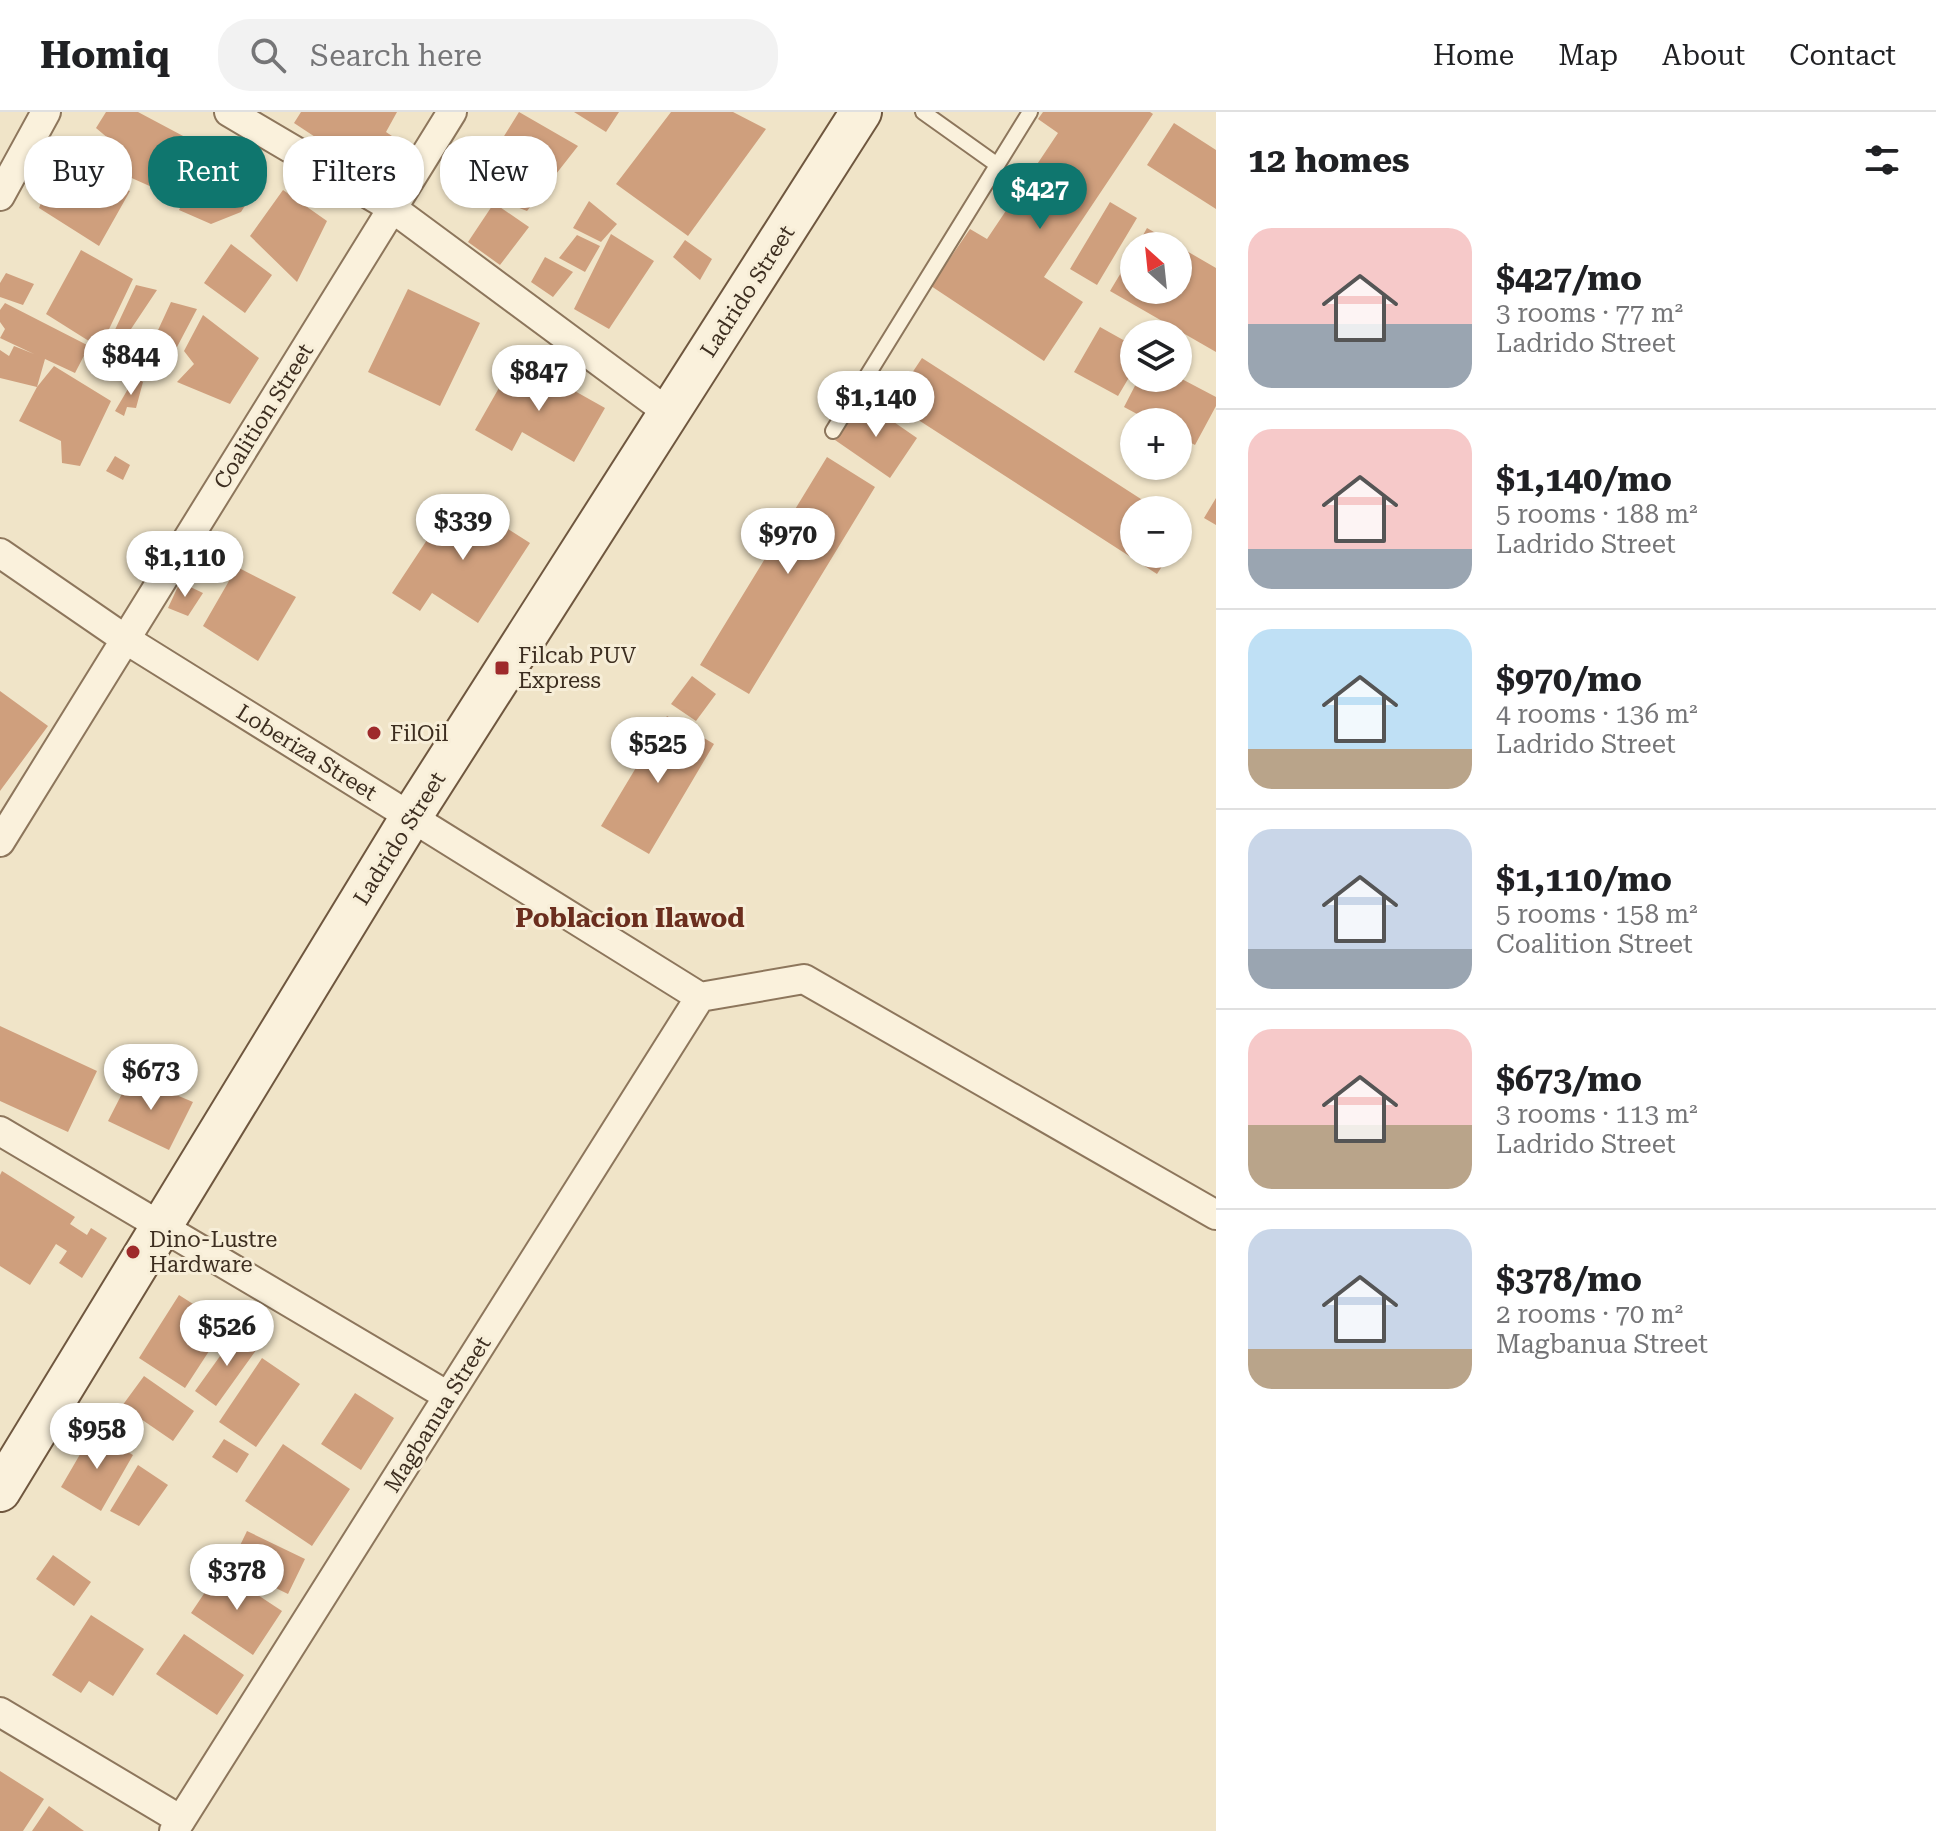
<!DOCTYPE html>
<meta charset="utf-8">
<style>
:root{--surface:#fff;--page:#f2f2f2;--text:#202124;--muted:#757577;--line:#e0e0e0;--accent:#0f766e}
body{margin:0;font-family:"Roboto Serif",serif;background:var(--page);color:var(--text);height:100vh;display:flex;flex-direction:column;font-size:30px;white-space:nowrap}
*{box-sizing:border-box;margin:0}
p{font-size:26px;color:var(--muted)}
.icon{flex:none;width:44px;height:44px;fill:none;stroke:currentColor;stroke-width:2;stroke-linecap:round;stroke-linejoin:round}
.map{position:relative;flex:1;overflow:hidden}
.drawer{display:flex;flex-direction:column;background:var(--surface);width:720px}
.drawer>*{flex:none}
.guide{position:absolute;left:24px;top:24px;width:760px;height:72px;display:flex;gap:16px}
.needle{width:52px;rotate:333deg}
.controls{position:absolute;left:1120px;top:120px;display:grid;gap:16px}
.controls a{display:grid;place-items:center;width:72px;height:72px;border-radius:50%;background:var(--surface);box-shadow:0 2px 6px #0004;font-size:40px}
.price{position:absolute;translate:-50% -68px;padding:0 18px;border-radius:28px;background:#fff;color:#222;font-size:26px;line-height:52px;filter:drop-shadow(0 2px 4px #0008)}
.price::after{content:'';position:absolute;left:50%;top:48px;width:24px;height:18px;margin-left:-12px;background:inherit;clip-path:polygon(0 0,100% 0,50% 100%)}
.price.on{background:var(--accent);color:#fff}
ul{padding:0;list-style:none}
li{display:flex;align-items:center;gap:24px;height:200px;padding:0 32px}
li+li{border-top:2px solid var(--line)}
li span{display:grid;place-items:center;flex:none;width:224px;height:160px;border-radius:24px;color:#555}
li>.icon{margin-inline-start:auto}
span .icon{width:96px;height:96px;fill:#fffc;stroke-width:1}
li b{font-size:34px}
h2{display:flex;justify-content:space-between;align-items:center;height:96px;padding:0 32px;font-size:34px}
.chip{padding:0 28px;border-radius:32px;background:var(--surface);box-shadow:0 2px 6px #0004;font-size:28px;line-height:72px}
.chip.on{background:var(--accent);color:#fff}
header{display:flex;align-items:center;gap:48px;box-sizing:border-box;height:112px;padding:0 40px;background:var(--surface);border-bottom:2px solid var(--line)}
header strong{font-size:38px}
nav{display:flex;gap:44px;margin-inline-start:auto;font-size:28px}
.search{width:560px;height:72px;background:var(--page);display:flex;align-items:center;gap:20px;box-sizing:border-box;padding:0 28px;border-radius:32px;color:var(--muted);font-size:30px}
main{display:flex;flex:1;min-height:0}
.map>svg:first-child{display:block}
</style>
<header>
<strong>Homiq</strong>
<div class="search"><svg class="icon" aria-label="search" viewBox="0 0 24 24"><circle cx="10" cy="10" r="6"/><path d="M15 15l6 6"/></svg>Search here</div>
<nav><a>Home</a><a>Map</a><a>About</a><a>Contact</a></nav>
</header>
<main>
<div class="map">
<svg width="1216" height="1719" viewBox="0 0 1216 1719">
<rect width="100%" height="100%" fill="#f0e4c8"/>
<path fill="#cf9f7d" d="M106 0H138L200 33 172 84 98 51 109 27 96 16Z
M301 0H397L386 20 395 26 371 62 294 11Z
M519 0 578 34 527 99 471 77Z
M574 0H619L606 20Z
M671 0H733L766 17 688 124 616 72Z
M1043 0H1150L1153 2 1044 165 1083 190 1044 249 931 174 970 117 987 127 1058 21 1038 7Z
M1174 11 1216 38V97L1147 53Z
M215 35 240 46 236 62 256 76 241 100 211 112 179 98Z
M86 63 130 79 99 134 39 96 46 79H72Z
M283 78 327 109 297 170 250 124Z
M589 89 617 112 601 130 573 116Z
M1110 90 1137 106 1097 173 1070 157Z
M494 91 529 115 500 153 468 130Z
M1147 116 1216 156V240L1110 179 1134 139V178H1178V134H1137Z
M611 122 654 149 609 217 574 197Z
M577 123 600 134 585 160 559 146Z
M685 128 712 147 700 168 673 145Z
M231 132 272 163 245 201 204 171Z
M81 138 133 167 100 236 46 202Z
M545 145 573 160 553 185 531 170Z
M6 161 34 172 23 193 0 185V171Z
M136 173 157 178 125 226 113 222Z
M408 177 480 211 440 294 368 260Z
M171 190 197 197 177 235 153 229Z
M5 191 89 234 75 261 45 247 37 275 0 266V238L9 244 14 234 34 242 0 226 5 217 0 210V198Z
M203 203 259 246 230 292 177 270 194 252 184 239Z
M1100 215 1134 234V257L1118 284 1074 260Z
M516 246 605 296 574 350 522 320 512 339 475 318Z
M922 246 1158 398H1134V442H1170L1157 462 892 291Z
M54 254 111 289 80 354 62 351 61 329 19 309 37 275Z
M135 265 143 270 136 296 127 295 124 304 115 299Z
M1178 265 1216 285V294L1195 333 1178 324V310H1152L1124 295 1139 266H1178Z
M862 288 917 326 890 366 835 328Z
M115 344 130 353 123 368 106 359Z
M827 345 875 375 749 582 700 553Z
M456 384 530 431 478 511 432 481 420 499 392 481Z
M1216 386V413L1204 406Z
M237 455 296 485 258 549 203 514Z
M180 470 203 481 188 504 168 496Z
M692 564 716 582 696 609 671 592Z
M0 579 48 614 0 679Z
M667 604 714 632 649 742 601 714Z
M0 914 97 959 68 1020 0 989Z
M131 964 193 990 169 1038 108 1009Z
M2 1059 75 1105 70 1112 87 1123 91 1116 107 1126 82 1166 59 1151 67 1139 56 1132 30 1173 0 1154V1063Z
M179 1183 226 1213 185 1276 139 1246Z
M238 1219 259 1234 216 1294 195 1279Z
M262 1246 300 1272 256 1335 219 1310Z
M144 1264 194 1299 173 1329 122 1294Z
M355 1281 394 1306 361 1358 321 1332Z
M93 1320 133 1343 101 1399 61 1375Z
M224 1327 249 1342 237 1361 212 1345Z
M283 1332 350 1377 312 1434 245 1389Z
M138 1353 168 1373 139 1414 110 1399Z
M247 1419 305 1447 288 1482 230 1454Z
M53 1443 91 1470 74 1494 36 1467Z
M220 1458 282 1499 253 1543 191 1501Z
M91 1503 144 1537 113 1584 89 1569 81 1581 52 1563Z
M184 1522 244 1563 217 1603 156 1562Z
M0 1659 44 1687 23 1719H0Z
M49 1694 84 1719H32Z"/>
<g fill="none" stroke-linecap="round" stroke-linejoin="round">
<g stroke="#8d765c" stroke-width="18">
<path id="service" d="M923 0 996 52
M833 319 1030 0"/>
</g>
<g stroke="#8d765c" stroke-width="32">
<path id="minor" d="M229 0 392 96 669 301
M0 84 46 0
M0 441 125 527 700 885
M0 730 452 0
M700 885 804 867 1216 1103
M0 1019 448 1284
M0 1600 181 1708
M174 1719 700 885"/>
</g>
<g stroke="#6f573f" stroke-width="44">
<path id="secondary" d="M0 1379 411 705 861 0"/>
</g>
<use href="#service" stroke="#faf1dc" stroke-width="14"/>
<use href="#minor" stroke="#faf1dc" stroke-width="28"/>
<use href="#secondary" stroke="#faf1dc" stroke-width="40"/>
</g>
<g fill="#9e2a2b" stroke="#f7eed8" stroke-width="3">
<rect x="494" y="548" width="16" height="16" rx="4"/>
<circle cx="374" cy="621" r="8"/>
<circle cx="133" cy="1140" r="8"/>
</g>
<g text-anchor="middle" stroke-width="6" stroke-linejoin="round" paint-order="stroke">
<g font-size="22" fill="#3d2e20" stroke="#f7eed8">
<text transform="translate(747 179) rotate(-57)" y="8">Ladrido Street</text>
<text transform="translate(263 304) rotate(-58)" y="8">Coalition Street</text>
<text transform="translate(307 640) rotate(32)" y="8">Loberiza Street</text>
<text transform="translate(399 726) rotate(-58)" y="8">Ladrido Street</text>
<text transform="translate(437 1302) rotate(-58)" y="8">Magbanua Street</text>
</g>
<g font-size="22" fill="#3d2e20" stroke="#f7eed8" text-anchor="start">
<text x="518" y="551">Filcab PUV<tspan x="518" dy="25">Express</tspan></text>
<text x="390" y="629">FilOil</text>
<text x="149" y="1135">Dino-Lustre<tspan x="149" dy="25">Hardware</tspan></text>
</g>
<g font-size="26" font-weight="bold" fill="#6b2e1e" stroke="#f7eed8">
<text x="630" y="815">Poblacion Ilawod</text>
</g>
</g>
</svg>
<div class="controls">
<a><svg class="needle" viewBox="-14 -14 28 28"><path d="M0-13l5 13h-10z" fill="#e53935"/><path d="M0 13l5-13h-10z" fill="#757577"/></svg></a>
<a><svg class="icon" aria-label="layers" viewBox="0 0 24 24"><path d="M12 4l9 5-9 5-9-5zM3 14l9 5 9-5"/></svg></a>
<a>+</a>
<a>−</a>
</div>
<b class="price on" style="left:1040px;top:119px">$427</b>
<b class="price" style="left:131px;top:285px">$844</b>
<b class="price" style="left:539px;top:301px">$847</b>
<b class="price" style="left:876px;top:327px">$1,140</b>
<b class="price" style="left:463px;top:450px">$339</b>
<b class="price" style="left:788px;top:464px">$970</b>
<b class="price" style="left:185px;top:487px">$1,110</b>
<b class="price" style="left:658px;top:673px">$525</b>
<b class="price" style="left:151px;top:1000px">$673</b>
<b class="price" style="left:227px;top:1256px">$526</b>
<b class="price" style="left:97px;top:1359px">$958</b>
<b class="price" style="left:237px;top:1500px">$378</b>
<div class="guide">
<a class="chip">Buy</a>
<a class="chip on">Rent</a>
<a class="chip">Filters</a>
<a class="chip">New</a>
</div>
</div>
<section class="drawer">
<h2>12 homes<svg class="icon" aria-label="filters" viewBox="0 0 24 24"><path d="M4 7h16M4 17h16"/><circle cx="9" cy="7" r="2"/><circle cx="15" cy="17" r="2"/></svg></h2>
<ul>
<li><span style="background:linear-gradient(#f6c9c9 60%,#9aa5b1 0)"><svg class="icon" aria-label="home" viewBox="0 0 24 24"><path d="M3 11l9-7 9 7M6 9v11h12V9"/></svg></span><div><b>$427/mo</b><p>3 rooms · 77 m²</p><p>Ladrido Street</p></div></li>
<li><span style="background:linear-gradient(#f6c9c9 75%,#9aa5b1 0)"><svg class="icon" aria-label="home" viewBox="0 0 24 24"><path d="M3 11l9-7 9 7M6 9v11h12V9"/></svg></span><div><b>$1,140/mo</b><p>5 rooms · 188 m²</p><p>Ladrido Street</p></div></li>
<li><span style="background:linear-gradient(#bfe0f5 75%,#b9a48a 0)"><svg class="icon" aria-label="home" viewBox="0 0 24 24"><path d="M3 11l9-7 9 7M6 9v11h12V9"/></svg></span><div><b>$970/mo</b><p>4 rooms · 136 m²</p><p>Ladrido Street</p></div></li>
<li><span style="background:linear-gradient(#c9d6e8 75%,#9aa5b1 0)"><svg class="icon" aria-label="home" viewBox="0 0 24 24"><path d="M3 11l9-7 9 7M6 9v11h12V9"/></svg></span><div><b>$1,110/mo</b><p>5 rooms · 158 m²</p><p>Coalition Street</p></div></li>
<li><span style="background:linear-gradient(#f6c9c9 60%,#b9a48a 0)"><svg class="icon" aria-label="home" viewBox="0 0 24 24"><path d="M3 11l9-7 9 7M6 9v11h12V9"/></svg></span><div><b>$673/mo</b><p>3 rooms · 113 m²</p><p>Ladrido Street</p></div></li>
<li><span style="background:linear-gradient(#c9d6e8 75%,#b9a48a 0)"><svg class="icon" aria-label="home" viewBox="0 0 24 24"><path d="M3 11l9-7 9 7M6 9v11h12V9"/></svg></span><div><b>$378/mo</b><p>2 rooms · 70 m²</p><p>Magbanua Street</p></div></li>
</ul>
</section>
</main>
